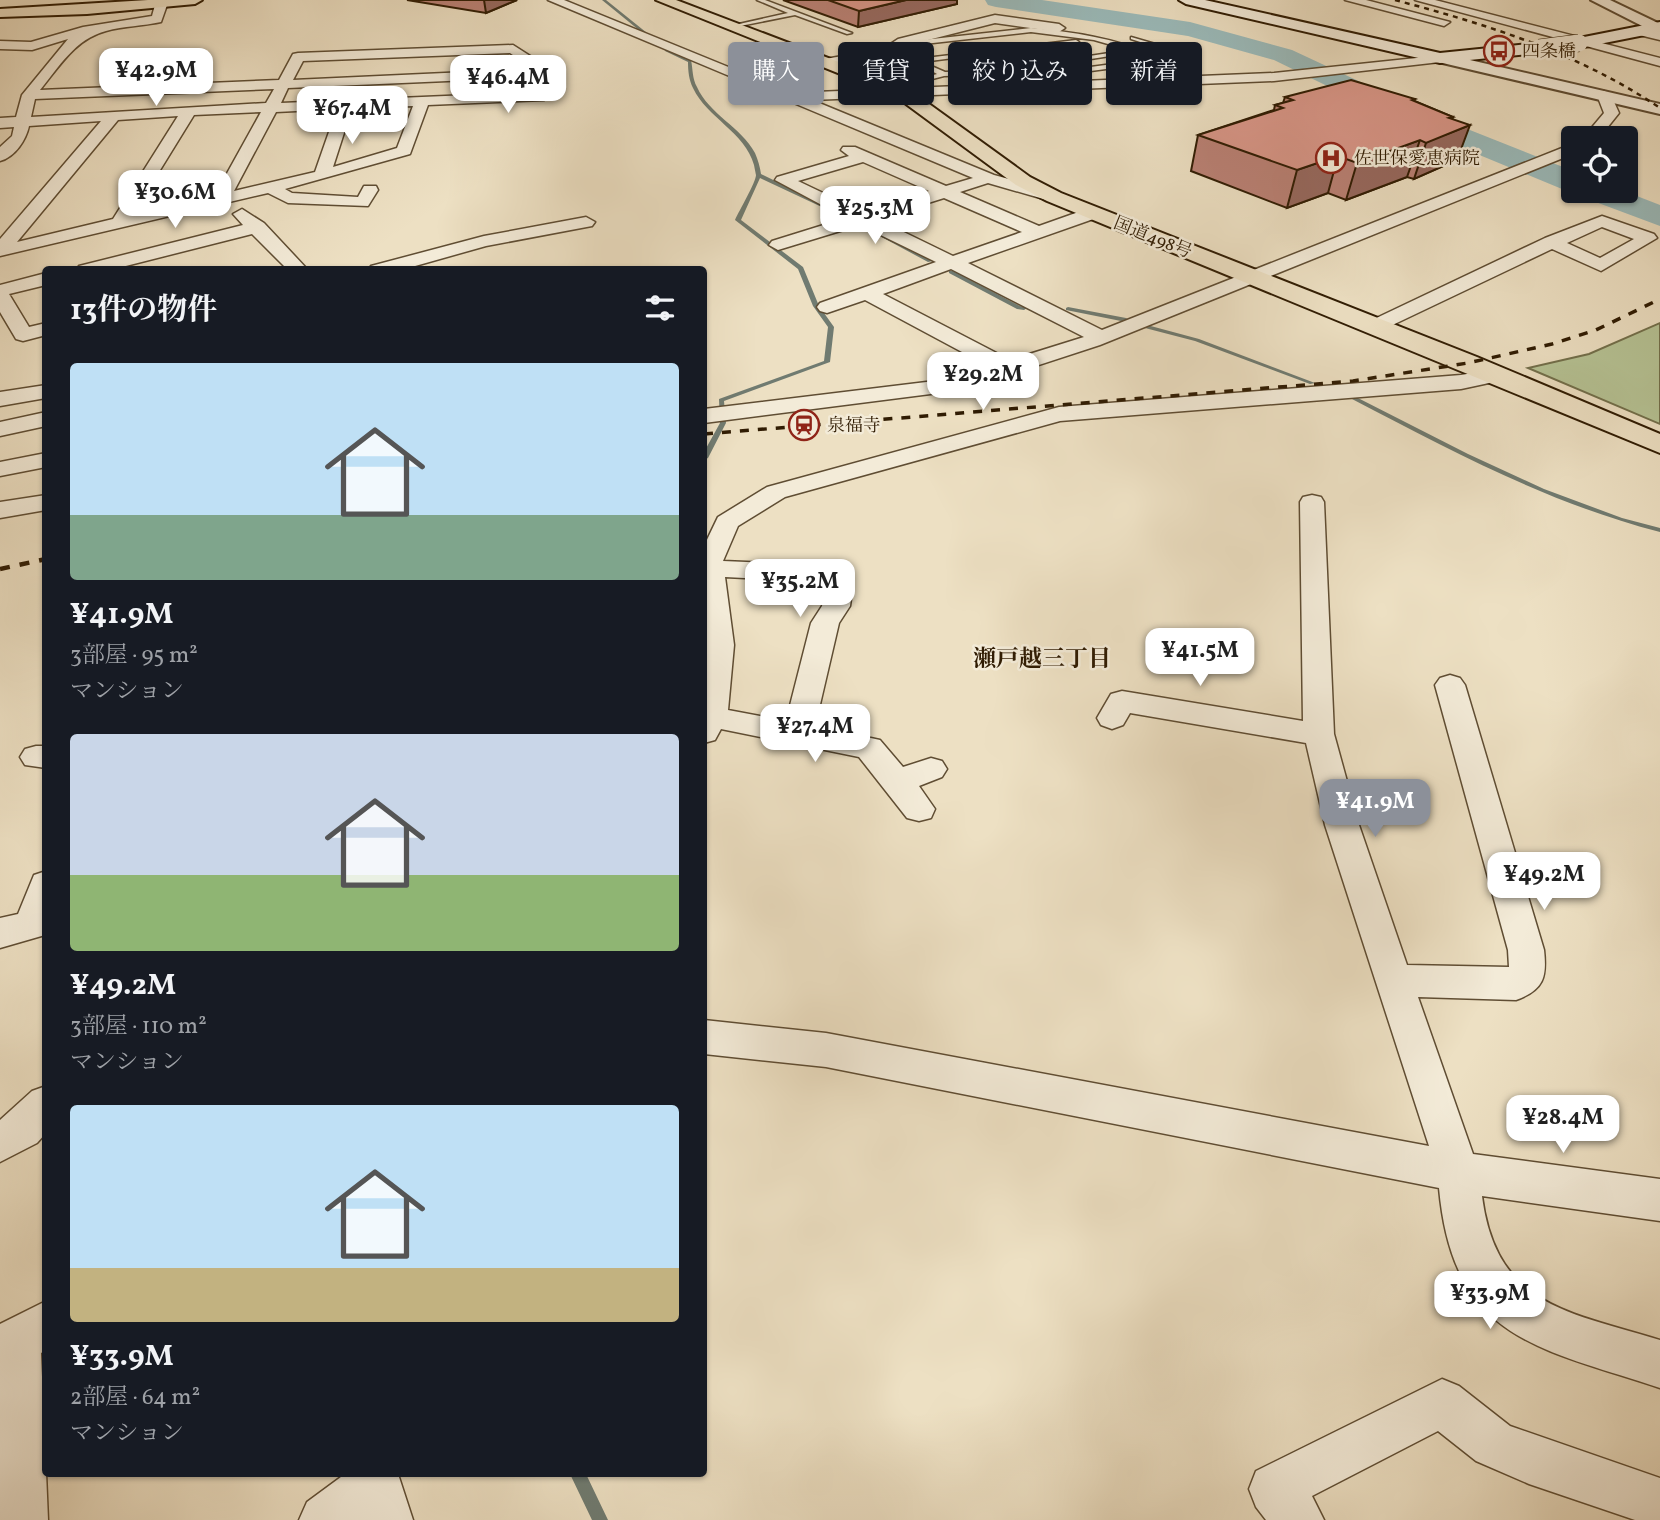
<!DOCTYPE html>
<html lang="ja">
<meta charset="utf-8">
<style>
:root{--surface:#171b24;--page:#242831;--text:#f1f3f6;--muted:#9ea1a6;--accent:#8c9099}
body{margin:0;font-family:Vollkorn,"Noto Serif JP",serif;background:var(--page);color:var(--text);height:100vh;display:flex;flex-direction:column;font-size:26px;white-space:nowrap}
*{box-sizing:border-box;margin:0}
p{font-size:23px;color:var(--muted)}
.icon{flex:none;width:38px;height:38px;fill:none;stroke:currentColor;stroke-width:2;stroke-linecap:round;stroke-linejoin:round}
.map{position:relative;flex:1;overflow:hidden}
.details{position:absolute;left:42px;top:266px;width:665px;height:1211px;display:flex;flex-direction:column;background:var(--surface);border-radius:7px;box-shadow:0 2px 5px #0004}
.details>*{flex:none}
.banner{position:absolute;left:728px;top:42px;width:665px;height:63px;display:flex;gap:14px}
.fabs{position:absolute;left:1561px;top:126px;display:grid;gap:14px}
.fabs a{display:grid;place-items:center;width:77px;height:77px;border-radius:7px;background:var(--surface);box-shadow:0 2px 5px #0004;font-size:35px}
.price{position:absolute;translate:-50% -60px;padding:0 16px;border-radius:14px;background:#fff;color:#222;font-size:23px;line-height:46px;filter:drop-shadow(0 2px 4px #0008)}
.price::after{content:'';position:absolute;left:50%;top:42px;width:21px;height:16px;margin-left:-10px;background:inherit;clip-path:polygon(0 0,100% 0,50% 100%)}
.price.on{background:var(--accent);color:#fff}
ul{padding:0;list-style:none}
li{display:grid;align-content:center;gap:14px;height:371px;padding:0 28px}
li span{display:grid;place-items:center;height:217px;border-radius:7px;color:#555}
li>.icon{margin-inline-start:auto}
span .icon{width:126px;height:126px;fill:#fffc;stroke-width:1}
li b{font-size:30px}
h2{display:flex;justify-content:space-between;align-items:center;height:84px;padding:0 28px;font-size:30px}
.pill{padding:0 24px;border-radius:7px;background:var(--surface);box-shadow:0 2px 5px #0004;font-size:24px;line-height:63px}
.pill.on{background:var(--accent);color:#fff}
.map>svg:first-child{display:block}
</style>
<div class="map">
<svg width="1660" height="1520" viewBox="0 0 1660 1520">
<rect width="100%" height="100%" fill="#ede0c3"/>
<filter id="stains"><feTurbulence type="fractalNoise" baseFrequency=".00286" numOctaves="4"/><feColorMatrix values="0 0 0 0 .2 0 0 0 0 .09 0 0 0 0 .02 0 0 0 .5 -.17"/></filter>
<radialGradient id="worn" r=".72"><stop offset=".6" stop-color="#630" stop-opacity="0"/><stop offset="1" stop-color="#630" stop-opacity=".3"/></radialGradient>
<path fill="#b6c395" stroke="#73704c" stroke-width="2" d="M1660 323V424L1528 368 1589 354Z"/>
<g fill="none" stroke-linecap="round" stroke-linejoin="round">
<path fill="#707b71" fill-rule="evenodd" d="M602 0H606L647 33 667 43 668 49 691 60C693 69 692 78 697 87 709 114 741 127 755 153 758 160 760 167 761 174L831 208 826 209 760 178 741 220 803 267 819 306 834 327 830 362 724 401 726 423 708 458 704 460V452L720 423 719 399 824 361 828 327 813 306 798 269 735 220C739 211 756 182 756 175 756 175 754 165 754 165 745 132 707 118 693 88 689 80 688 71 688 62L665 51 664 45 645 35Z
M878 231 932 260 933 261 928 262 876 234 875 233Z
M949 271H953L1020 306 1027 308 1024 310 1017 309 949 273Z
M1068 307 1126 318 1129 320 1126 322 1066 310V308Z
M1147 325 1199 339 1315 383 1310 384 1195 341 1145 328 1144 327Z
M1354 396 1468 454 1544 489 1622 518 1660 528V532C1548 503 1454 452 1352 399L1351 398Z
M570 1474H586L608 1520H592Z"/>
<path fill="#9bbbbb" fill-rule="evenodd" d="M985 0H1042L1190 22 1292 50 1427 113 1573 171V191H1576L1562 189 1407 125 1274 60 1188 36 996 7 988 5Z
M1580 191H1624L1660 205V226L1585 198Z"/>
<g stroke="#5f4d33" stroke-width="3">
<path id="service" d="M757 0H765L852 33 847 34 795 15 730 28V26L788 13Z
M1031 28C1073 32 1115 38 1153 55L1162 49 1131 39V37L1169 48V50L1157 60 1163 63 1177 81 1172 82 1159 65 1152 63 1083 72 944 76 890 90 886 88 937 74 901 54 902 48 923 40ZM1031 32 1094 40 1129 50 1063 60 1065 63 1136 52 1150 59 1083 68 945 72 922 62 1079 42 1076 40 917 59 906 52 924 44Z"/>
</g>
<g stroke="#5f4d33" stroke-width="3">
<path id="minor" d="M548 0H564L792 93 1274 73 1445 55 1447 58 1440 62 1274 81 812 100 994 175 1060 193 1062 197 1060 201 1054 202 988 183 960 192 1039 226 1087 209H1099L1102 213 1099 217 968 263 1102 330 1567 146 1573 144V154L1100 345 962 390 704 423V409L951 379 990 367 865 300 827 313 820 311 817 307 820 303 936 262 860 225 778 250 769 245 772 241 846 218 775 180 777 177 849 156 841 150 843 147H855L946 186 973 178ZM863 162 929 191 863 212 798 181ZM944 198 1022 232 953 256 877 219ZM951 269 1084 337 1010 360 883 294Z
M1345 0H1366L1450 22 1444 26Z
M1415 0H1435L1660 58V66Z
M161 1 167 5 161 22C143 26 124 26 106 31 75 39 59 67 40 90L279 80 293 54 298 53 513 45 552 70 551 96 544 100 428 105 410 154 285 189 292 193 358 197 364 186H376L378 190 368 206 288 203 268 193 0 256V239L101 121 29 126C26 140 15 157 0 161V147L12 136 14 127 0 128V118L16 117 22 95 68 39 32 50 0 49V41L31 42 83 27 152 16 155 5ZM510 53 533 69 293 80 303 61ZM540 77 537 92 281 103 288 88ZM274 89 266 103 31 117 35 99ZM413 106 397 148 333 167 352 108ZM337 109 315 172 234 191 276 112ZM261 112 215 195 133 214 194 115ZM178 116 113 219 17 242 118 120Z
M995 15 1059 24 1065 28 1059 32 995 23 908 45 892 55 825 67 818 63 825 59 883 49 898 39Z
M1639 27 1660 32V40L1635 34 1633 31Z
M1604 91 1611 95 1619 113 1599 138H1583L1604 113 1597 95Z
M242 209 264 223 308 270H288L252 234 110 270H77L79 266 243 225 233 214Z
M1602 216 1654 234 1657 238 1601 271 1552 249 1382 330H1368L1365 326 1368 322 1545 238ZM1602 227 1634 239 1600 258 1567 243Z
M586 217 595 222 592 226 486 246 401 270H369L371 266 484 236Z
M46 273V285L9 294 29 327 46 323V335L23 341 16 339 0 312V285Z
M1495 369 1503 370 1506 375 1503 380 1461 389 1060 421 785 497 738 526 723 561 768 563 848 585 852 591 850 606 839 623 815 726 880 740 903 767 931 758 942 761 947 769 942 777 919 786 935 809 931 818 919 821 907 818 859 757 721 729 715 740 704 743 706 645 704 546 718 517 767 487 1059 407 1461 375ZM725 577 766 579 824 596 822 606 811 623 786 721 728 710 734 645Z
M46 385V398L0 406V392Z
M46 412V426L0 436V422Z
M46 453V467L0 476V462Z
M46 495V510L0 518V502Z
M1312 495 1321 497 1324 502 1334 734 1359 825 1407 965 1509 967 1508 950 1435 685 1440 678 1450 675 1460 678 1465 685 1544 950C1547 977 1544 990 1516 1000L1418 997 1473 1154 1660 1179V1221L1482 1196C1496 1307 1570 1312 1660 1340V1388C1537 1347 1453 1340 1439 1188L826 1067 704 1054V1020L826 1033 1429 1146 1325 825 1306 743 1130 713 1123 725 1112 729 1101 725 1097 718 1111 694 1122 691 1303 721 1300 502 1303 497Z
M36 746H46V768L25 765 20 757 25 749Z
M46 871 45 935 0 948V918L18 914 34 875Z
M46 1086V1133L37 1143 0 1162V1120L32 1091Z
M46 1301V1350L41 1353 48 1520H0V1324Z
M1442 1379 1459 1386 1510 1426 1660 1478V1520H1635L1529 1484 1476 1461 1438 1431 1312 1496 1324 1520H1266L1256 1507 1249 1489 1256 1471Z
M345 1474H398L413 1520H299L307 1502Z"/>
</g>
<g stroke="#5f4d33" stroke-width="4">
<path id="tertiary" d="M1591 0H1610L1660 24V30H1650Z
M1440 53 1660 104V114L1434 61 1432 58Z"/>
</g>
<g stroke="#301c03" stroke-width="4">
<path id="secondary" d="M1179 0H1205L1440 53 1539 43 1547 48 1539 53 1440 63 1186 4Z
M1660 22V32L1579 48 1571 43 1579 38Z"/>
</g>
<g stroke="#301c03" stroke-width="4">
<path id="trunk" d="M148 0H202L195 4 87 14 0 17V9Z
M656 0H676L907 88 1030 177 1061 193 1477 357 1660 434V453L1047 201 1016 185 895 96Z"/>
</g>
<use href="#service" fill="#f3ebd8" fill-rule="evenodd"/>
<use href="#minor" fill="#f3ebd8" fill-rule="evenodd"/>
<use href="#tertiary" fill="#f3ebd8" fill-rule="evenodd"/>
<use href="#secondary" fill="#f3ebd8" fill-rule="evenodd"/>
<use href="#trunk" fill="#ede0c3" fill-rule="evenodd"/>
<path stroke="#301c03" stroke-width="2.5" stroke-dasharray="5 5" stroke-linecap="butt" d="M1395 0C1489 25 1578 53 1660 108"/>
<path stroke="#301c03" stroke-width="3.5" stroke-dasharray="9 9" stroke-linecap="butt" d="M704 434 1353 381 1468 363 1552 344 1596 330 1660 299"/>
<path stroke="#301c03" stroke-width="4.5" stroke-dasharray="10 10" stroke-linecap="butt" d="M0 569 46 559"/>
<g stroke="#301c03" stroke-width="18" stroke-linecap="butt">
<path id="secondary-bridge" d="M1539 48 1579 43"/>
</g>
<use href="#secondary-bridge" stroke="#f3ebd8" stroke-width="17"/>
</g>
<path fill="#ba8175" stroke="#301c03" stroke-width="2" d="M407 0H517L486 13Z
M783 0H957V4L858 27Z
M1285 97 1415 99 1414 101 1453 117 1452 119 1457 160 1414 179 1407 177 1346 200 1328 193 1287 208 1191 171 1198 135 1274 110 1275 105 1283 103Z"/>
<path fill="#97695f" stroke="#301c03" stroke-width="2" d="M484 0H517L486 13Z
M906 0H957V4L858 27 859 11Z
M1453 117 1447 134 1470 125 1457 160 1414 179 1426 143 1449 118Z
M1420 140 1407 177 1346 200 1357 163Z
M1338 156 1328 193 1287 208 1297 170Z"/>
<path fill="#d89688" stroke="#301c03" stroke-width="2" d="M828 0H906L859 11Z
M1351 80 1415 99 1412 100 1453 117 1449 118 1470 125 1426 143 1420 140 1357 163 1338 156 1297 170 1198 135 1283 108 1275 105 1293 100 1285 97Z"/>
<defs>
<g id="bus-ring" transform="scale(1.575)"><circle r="9.5" fill="#f3ebd8" stroke="#8f2418" stroke-width="1.5"/><path d="M-5-6H5V4H4V6H2V4H-2V6H-4V4H-5ZM-3.5-4V0h7V-4ZM-3.5 1.2v1.5H-2V1.2ZM2 1.2v1.5H3.5V1.2Z" fill="#8f2418"/></g>
<g id="hospital-ring" transform="scale(1.575)"><circle r="9.5" fill="#f3ebd8" stroke="#8f2418" stroke-width="1.5"/><path d="M-5-5h3v3.5h4V-5h3V5h-3V1.5h-4V5h-3Z" fill="#8f2418"/></g>
<g id="station-ring" transform="scale(1.575)"><circle r="9.5" fill="#f3ebd8" stroke="#8f2418" stroke-width="1.5"/><path d="M-3-6H3Q5-6 5-4V2Q5 4 3 4L4.5 6H3L1.5 4h-3L-3 6H-4.5L-3 4Q-5 4-5 2V-4Q-5-6-3-6ZM-3.5-4v3h7v-3ZM-3.5 1v1.5H-2V1ZM2 1v1.5H3.5V1Z" fill="#8f2418"/></g>
</defs>
<g fill-rule="evenodd">
<use href="#bus-ring" x="1499" y="51"/>
<use href="#hospital-ring" x="1331" y="158"/>
<use href="#station-ring" x="804" y="425"/>
</g>
<g text-anchor="middle" stroke-width="5" stroke-linejoin="round" paint-order="stroke">
<g font-size="18" fill="#301c03" stroke="#f3ebd8" text-anchor="start">
<text x="1522" y="57">四条橋</text>
<text x="1354" y="164">佐世保愛恵病院</text>
<text x="827" y="431">泉福寺</text>
</g>
<g font-size="18" fill="#301c03" stroke="#f3ebd8">
<text transform="translate(1153 237) rotate(22)" y="6">国道498号</text>
</g>
<g font-size="23" font-weight="bold" fill="#301c03" stroke="#f3ebd8">
<text x="1042" y="666">瀬戸越三丁目</text>
</g>
</g>
<rect width="100%" height="100%" filter="url(#stains)"/>
<rect width="100%" height="100%" fill="url(#worn)"/>
</svg>
<div class="fabs">
<a><svg class="icon" aria-label="locate" viewBox="0 0 24 24"><circle cx="12" cy="12" r="6"/><path d="M12 2v4M12 18v4M2 12h4M18 12h4"/></svg></a>
</div>
<b class="price" style="left:156px;top:108px">¥42.9M</b>
<b class="price" style="left:508px;top:115px">¥46.4M</b>
<b class="price" style="left:352px;top:146px">¥67.4M</b>
<b class="price" style="left:175px;top:230px">¥30.6M</b>
<b class="price" style="left:875px;top:246px">¥25.3M</b>
<b class="price" style="left:983px;top:412px">¥29.2M</b>
<b class="price" style="left:800px;top:619px">¥35.2M</b>
<b class="price" style="left:1200px;top:688px">¥41.5M</b>
<b class="price" style="left:815px;top:764px">¥27.4M</b>
<b class="price on" style="left:1375px;top:839px">¥41.9M</b>
<b class="price" style="left:1544px;top:912px">¥49.2M</b>
<b class="price" style="left:1563px;top:1155px">¥28.4M</b>
<b class="price" style="left:1490px;top:1331px">¥33.9M</b>
<div class="banner">
<a class="pill on">購入</a>
<a class="pill">賃貸</a>
<a class="pill">絞り込み</a>
<a class="pill">新着</a>
</div>
<section class="details">
<h2>13件の物件<svg class="icon" aria-label="filters" viewBox="0 0 24 24"><path d="M4 7h16M4 17h16"/><circle cx="9" cy="7" r="2"/><circle cx="15" cy="17" r="2"/></svg></h2>
<ul>
<li><span style="background:linear-gradient(#bfe0f5 70%,#7fa58c 0)"><svg class="icon" aria-label="home" viewBox="0 0 24 24"><path d="M3 11l9-7 9 7M6 9v11h12V9"/></svg></span><div><b>¥41.9M</b><p>3部屋 · 95 m²</p><p>マンション</p></div></li>
<li><span style="background:linear-gradient(#c9d6e8 65%,#8fb573 0)"><svg class="icon" aria-label="home" viewBox="0 0 24 24"><path d="M3 11l9-7 9 7M6 9v11h12V9"/></svg></span><div><b>¥49.2M</b><p>3部屋 · 110 m²</p><p>マンション</p></div></li>
<li><span style="background:linear-gradient(#bfe0f5 75%,#c2b280 0)"><svg class="icon" aria-label="home" viewBox="0 0 24 24"><path d="M3 11l9-7 9 7M6 9v11h12V9"/></svg></span><div><b>¥33.9M</b><p>2部屋 · 64 m²</p><p>マンション</p></div></li>
</ul>
</section>
</div>
